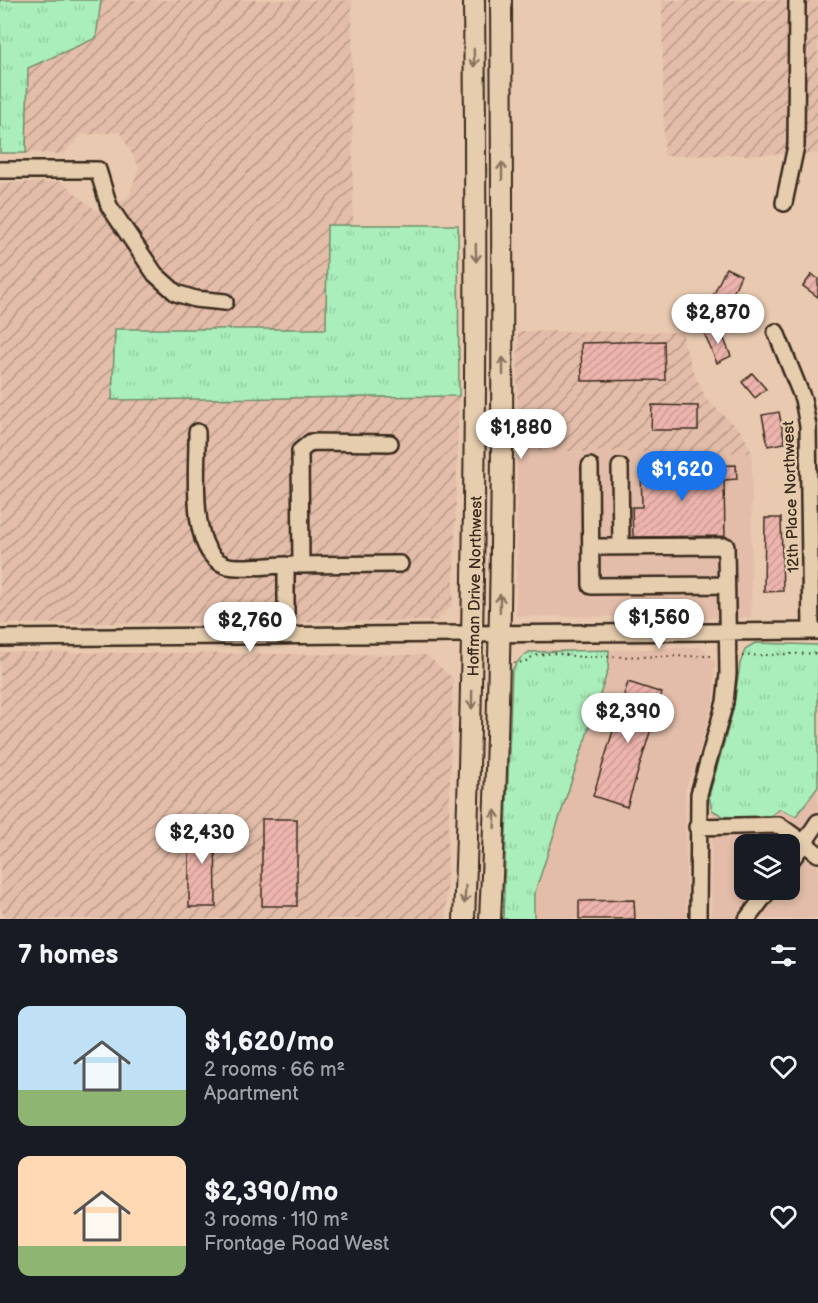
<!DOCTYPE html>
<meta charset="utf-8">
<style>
:root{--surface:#171b24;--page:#20242c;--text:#f1f3f6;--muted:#9ea1a6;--accent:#1a73e8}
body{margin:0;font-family:"Balsamiq Sans",sans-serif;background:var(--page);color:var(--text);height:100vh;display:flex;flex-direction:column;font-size:22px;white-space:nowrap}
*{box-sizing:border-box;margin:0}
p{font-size:20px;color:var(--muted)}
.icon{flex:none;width:33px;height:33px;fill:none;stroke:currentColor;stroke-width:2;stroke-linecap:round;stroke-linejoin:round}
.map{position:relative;height:919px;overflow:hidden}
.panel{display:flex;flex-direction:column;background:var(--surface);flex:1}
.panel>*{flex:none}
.fabs{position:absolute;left:734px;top:834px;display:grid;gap:12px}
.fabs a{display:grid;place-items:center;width:66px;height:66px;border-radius:12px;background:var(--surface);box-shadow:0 3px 9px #0003;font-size:30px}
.price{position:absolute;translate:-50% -51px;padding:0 14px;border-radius:21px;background:#fff;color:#222;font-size:20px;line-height:39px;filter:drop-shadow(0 2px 3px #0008)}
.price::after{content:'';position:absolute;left:50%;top:36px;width:18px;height:14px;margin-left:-9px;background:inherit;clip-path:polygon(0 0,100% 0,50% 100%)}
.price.current{background:var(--accent);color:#fff}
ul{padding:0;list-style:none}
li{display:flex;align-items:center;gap:18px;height:150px;padding:0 18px}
li span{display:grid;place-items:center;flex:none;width:168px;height:120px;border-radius:12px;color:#555}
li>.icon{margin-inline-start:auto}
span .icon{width:72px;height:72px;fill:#fffc;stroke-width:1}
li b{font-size:26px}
h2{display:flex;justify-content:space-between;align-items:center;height:72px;padding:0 18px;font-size:26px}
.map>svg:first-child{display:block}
</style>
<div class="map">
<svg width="818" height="919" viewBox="0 0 818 919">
<defs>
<pattern id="industrial-furrows" width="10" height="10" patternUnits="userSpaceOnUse" patternTransform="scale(1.5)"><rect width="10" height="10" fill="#e3bda9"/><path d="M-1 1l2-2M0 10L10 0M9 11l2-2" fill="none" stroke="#b99a89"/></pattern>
<pattern id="grass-tufts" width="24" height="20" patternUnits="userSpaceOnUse" patternTransform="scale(1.5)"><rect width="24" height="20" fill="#aaefbb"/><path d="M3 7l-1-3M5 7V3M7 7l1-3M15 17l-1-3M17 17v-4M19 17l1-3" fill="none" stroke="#93cda0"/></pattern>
<pattern id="building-hatch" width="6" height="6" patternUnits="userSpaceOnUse" patternTransform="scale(1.5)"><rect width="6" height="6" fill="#ecb4ac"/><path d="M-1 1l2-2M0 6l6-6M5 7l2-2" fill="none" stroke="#cb9b94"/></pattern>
</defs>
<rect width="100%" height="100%" fill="#e9cab0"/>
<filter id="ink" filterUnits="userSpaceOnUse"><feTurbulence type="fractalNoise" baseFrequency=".0167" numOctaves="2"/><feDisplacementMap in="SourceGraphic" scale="12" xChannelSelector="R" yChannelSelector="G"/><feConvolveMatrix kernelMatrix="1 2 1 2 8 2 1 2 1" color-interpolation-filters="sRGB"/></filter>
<g filter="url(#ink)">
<path fill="#e3bda9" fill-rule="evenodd" d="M517 451 752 453 751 618 516 616Z
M700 647 707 651 715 662 714 698 695 766 685 790 687 919H534V895L608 670 609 650Z
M818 787V919H711L712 810 728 819 780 809 796 816ZM744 844H789V890H744Z"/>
<path fill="url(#industrial-furrows)" d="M101 0H352L353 225 327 226V329H115L112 400 459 396 453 605 436 621 0 624V183L62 182 95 210 128 198 139 167 120 132 81 135 64 154 26 153 28 67 96 39Z
M662 0H818V154L664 156Z
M518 331 683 332 684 343 693 370 706 399 742 432 752 453 517 451Z
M0 652 426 655 453 678 446 919H5L0 906Z"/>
<path fill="url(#grass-tufts)" stroke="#728c6c" stroke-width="1.5" d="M0 0H101L96 38 28 68 26 153H0Z
M327 225H458L459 396 112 400 115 329H326Z
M755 643 818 645V787L796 816 780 809 770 816 728 819 712 810 709 796 733 711 740 664 745 649Z
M609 650 608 670 534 895V919H503L512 670 520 659 529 652Z"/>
<path fill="url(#building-hatch)" stroke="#3b2a1e" stroke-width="1.5" d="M726 268 741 275 727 307 711 300Z
M812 274 818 279V297L803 286Z
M719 327 731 356 717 363 704 333Z
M664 341 665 380 582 381 581 343Z
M752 373 766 389 755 398 742 382Z
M652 405 698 406V430H651Z
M779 412 785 443 768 446 762 415Z
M736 465 737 479 724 480 725 536 633 537 632 507H642L641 468Z
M765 518H781L783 591 764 592Z
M628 682 662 693 627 807 593 796Z
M262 819H297V906H262Z
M189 823H215L216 907H189Z
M634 900 635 919H579V901Z"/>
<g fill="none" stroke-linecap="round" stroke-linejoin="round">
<g stroke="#3b2a1e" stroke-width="20">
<path id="minor" d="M0 170H98L109 206 155 274 176 293 195 299 225 302
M784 203 796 146 797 0
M776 332 803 399 808 426 811 631
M197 432C198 466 187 551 225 565 237 570 271 565 286 565V636
M590 466 591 586 726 585
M620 467 621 547
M591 547 726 546 728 674 725 702 699 794 698 919
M292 565 400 564
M301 565 300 451 311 442 390 443
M0 638 818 631
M697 827 779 825 804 843 818 822
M789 863 804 843 818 854
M747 919 769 890"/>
</g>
<g stroke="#3b2a1e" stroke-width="24">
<path id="major" d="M464 919C476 613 477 307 474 0
M490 919C505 613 503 306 501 0"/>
</g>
<path stroke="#3b2a1e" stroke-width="2" stroke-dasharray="1.5 4.5" stroke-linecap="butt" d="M742 656 818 653
M514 663 525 662 533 656 552 653 581 657 715 656"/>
<use href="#minor" stroke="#e5cdae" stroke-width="15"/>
<use href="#major" stroke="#e5cdae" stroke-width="20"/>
</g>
<defs><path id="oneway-shaft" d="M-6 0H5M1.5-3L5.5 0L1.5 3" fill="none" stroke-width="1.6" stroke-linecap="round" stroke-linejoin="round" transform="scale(1.5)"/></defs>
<g stroke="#88735f">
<use href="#oneway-shaft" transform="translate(474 58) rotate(89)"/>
<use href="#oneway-shaft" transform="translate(502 171) rotate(-90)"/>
<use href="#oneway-shaft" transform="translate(476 253) rotate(89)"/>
<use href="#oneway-shaft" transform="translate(503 366) rotate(-90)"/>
<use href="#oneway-shaft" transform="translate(500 603) rotate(-89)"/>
<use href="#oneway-shaft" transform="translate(472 700) rotate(91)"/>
<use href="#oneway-shaft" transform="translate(495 819) rotate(-88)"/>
<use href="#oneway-shaft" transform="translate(465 895) rotate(93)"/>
</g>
</g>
<g text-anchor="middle" stroke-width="5" stroke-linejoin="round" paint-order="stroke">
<g font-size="16" fill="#3b2a1e" stroke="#e5cdae">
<text transform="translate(790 497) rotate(-92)" y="6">12th Place Northwest</text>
<text transform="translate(474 586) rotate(-89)" y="6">Hoffman Drive Northwest</text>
</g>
</g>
</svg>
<div class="fabs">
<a><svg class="icon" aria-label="layers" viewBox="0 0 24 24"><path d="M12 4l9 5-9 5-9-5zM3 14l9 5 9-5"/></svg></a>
</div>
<b class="price" style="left:718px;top:345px">$2,870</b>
<b class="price" style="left:521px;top:460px">$1,880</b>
<b class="price current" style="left:682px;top:502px">$1,620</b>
<b class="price" style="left:659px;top:650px">$1,560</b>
<b class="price" style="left:250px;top:653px">$2,760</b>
<b class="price" style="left:628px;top:744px">$2,390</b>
<b class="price" style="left:202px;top:865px">$2,430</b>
</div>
<section class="panel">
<h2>7 homes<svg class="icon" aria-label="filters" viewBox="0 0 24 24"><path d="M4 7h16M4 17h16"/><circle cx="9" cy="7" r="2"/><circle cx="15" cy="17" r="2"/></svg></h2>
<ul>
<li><span style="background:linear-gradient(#bfe0f5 70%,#8fb573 0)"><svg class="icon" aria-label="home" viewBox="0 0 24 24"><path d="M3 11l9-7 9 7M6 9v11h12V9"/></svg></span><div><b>$1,620/mo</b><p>2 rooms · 66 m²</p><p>Apartment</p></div><svg class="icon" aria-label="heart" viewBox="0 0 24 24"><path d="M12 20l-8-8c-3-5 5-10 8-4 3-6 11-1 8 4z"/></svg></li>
<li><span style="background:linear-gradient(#ffd9b3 75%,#8fb573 0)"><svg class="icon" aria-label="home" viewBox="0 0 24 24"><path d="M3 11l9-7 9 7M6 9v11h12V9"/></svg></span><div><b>$2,390/mo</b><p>3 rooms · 110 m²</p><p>Frontage Road West</p></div><svg class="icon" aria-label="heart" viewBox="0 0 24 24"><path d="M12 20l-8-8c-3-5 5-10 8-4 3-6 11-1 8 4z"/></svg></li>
</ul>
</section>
